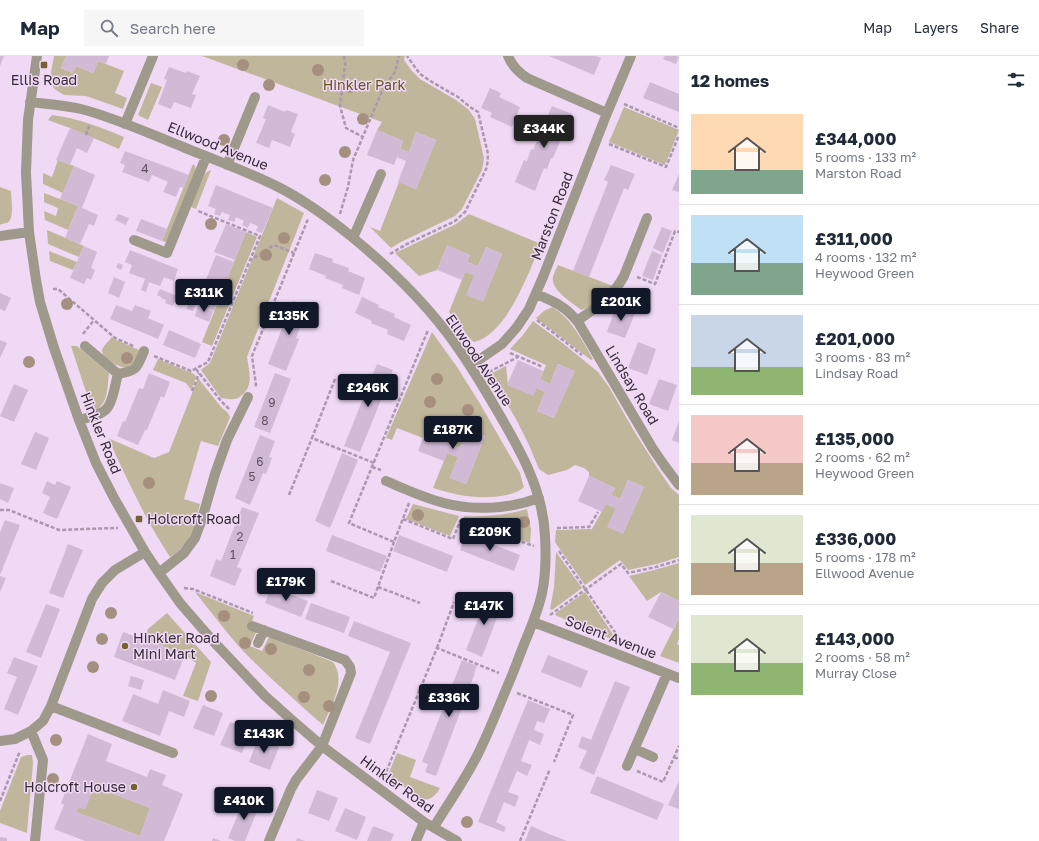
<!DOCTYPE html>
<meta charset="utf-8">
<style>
:root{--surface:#fff;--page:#f6f6f7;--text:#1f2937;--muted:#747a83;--line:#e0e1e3;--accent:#111827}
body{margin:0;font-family:"Golos Text",sans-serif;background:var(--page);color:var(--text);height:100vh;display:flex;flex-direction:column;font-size:15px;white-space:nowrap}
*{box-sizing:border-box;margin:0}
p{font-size:13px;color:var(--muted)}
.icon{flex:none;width:22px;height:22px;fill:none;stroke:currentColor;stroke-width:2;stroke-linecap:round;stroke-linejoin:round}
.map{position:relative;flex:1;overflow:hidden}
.details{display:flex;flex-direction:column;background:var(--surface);width:360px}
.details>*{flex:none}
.price{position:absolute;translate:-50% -34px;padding:0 9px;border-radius:4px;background:var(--accent);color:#fff;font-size:13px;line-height:26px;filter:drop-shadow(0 1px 2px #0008)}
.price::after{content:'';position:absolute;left:50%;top:24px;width:12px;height:9px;margin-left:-6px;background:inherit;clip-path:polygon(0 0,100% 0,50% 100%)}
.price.selected{background:#222;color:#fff}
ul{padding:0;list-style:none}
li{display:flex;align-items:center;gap:12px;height:100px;padding:0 12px}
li+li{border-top:1px solid var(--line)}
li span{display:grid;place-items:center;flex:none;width:112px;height:80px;border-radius:0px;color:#555}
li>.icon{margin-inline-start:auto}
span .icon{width:48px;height:48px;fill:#fffc;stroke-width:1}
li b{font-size:17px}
h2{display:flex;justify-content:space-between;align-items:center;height:48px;padding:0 12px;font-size:17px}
header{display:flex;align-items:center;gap:24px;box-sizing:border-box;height:56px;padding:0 20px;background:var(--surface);border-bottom:1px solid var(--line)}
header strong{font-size:19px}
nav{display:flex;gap:22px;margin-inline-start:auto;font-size:14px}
.search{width:280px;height:36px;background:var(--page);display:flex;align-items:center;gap:10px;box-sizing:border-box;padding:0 14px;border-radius:0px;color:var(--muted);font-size:15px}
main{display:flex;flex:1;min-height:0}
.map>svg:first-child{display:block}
</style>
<header>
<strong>Map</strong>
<div class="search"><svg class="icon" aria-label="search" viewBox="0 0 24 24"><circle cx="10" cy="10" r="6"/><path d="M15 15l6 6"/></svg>Search here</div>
<nav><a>Map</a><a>Layers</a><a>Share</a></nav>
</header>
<main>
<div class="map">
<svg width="679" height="785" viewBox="0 0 679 785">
<rect width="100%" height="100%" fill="#f0d9f5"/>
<path fill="#c0b69c" d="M54 0H66L61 12 73 17 76 10 93 17 98 5 124 15 115 37 127 42 123 53 86 40 64 39 56 34 49 27Z
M202 0H405L404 4 412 15 420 23 456 44 469 54 475 63 484 102 482 114 462 153 455 160 401 186 391 192 370 171 380 175 399 126 416 133 436 84 416 76 409 96 400 93 403 85 377 74 382 66Z
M151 27 162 31 148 64 138 59Z
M624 51 679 74 665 109 609 86Z
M52 59C78 62 100 71 124 81L119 93 70 72 48 64Z
M58 104 74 110 63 137 43 128V117L52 121Z
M193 108 195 110 196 115 167 185 166 186 162 185Z
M211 114 196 153 191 151C195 140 200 117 211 114Z
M0 131 11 135C11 143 15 163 7 167 6 167 0 168 0 169Z
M44 137 78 150 68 174 45 164 44 155 56 160 58 152 44 146Z
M277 142 304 157 247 301C249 314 254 330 242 339 240 341 237 343 234 343 230 344 225 342 221 342L201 314 210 307Z
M469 158 541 188C529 215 507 279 474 286L470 283 463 273 449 256 465 216 474 219 483 245 502 198 486 191 478 210 467 206 470 199 447 190 437 214 419 220 395 197 456 168Z
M47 174 84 190 79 201 48 188Z
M246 176 257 181 212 290 202 286Z
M49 195 77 206 73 214 50 205Z
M558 209 613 230C605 238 593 251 581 254 573 247 550 234 553 221 554 217 556 213 558 209Z
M552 251C571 262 582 284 593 303L591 304 536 262 544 255Z
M533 265 560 285 598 316 609 331 634 375 658 413 671 432 679 439V501L657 508 628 514 620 504 585 529 555 486 556 474 592 473 606 448 616 452 608 471 623 477 644 431 628 424 620 443 611 439 615 432 589 420V416L584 412 575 409 567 414 548 419 539 413 529 389 517 365 490 318 506 310 508 329 537 332 545 336 537 355 554 362 574 315 558 308 550 328 540 323 546 309 510 293 523 279Z
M432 276 457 311 479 346 520 417 523 428 524 431C519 436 513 437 507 439 480 444 458 440 433 432L447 397 458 401 450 422 466 428 485 380 468 373 460 392 452 389 455 380 428 369 423 382 397 372 392 384 386 382Z
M112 281 114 283 139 294 135 306 126 312C119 311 101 303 102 294 103 290 109 285 112 281Z
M71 290H77L109 317C107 332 109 347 94 356L84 330Z
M158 303 194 318 196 321 191 334 186 327 153 314Z
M198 322 221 351 228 357 230 361 229 364 218 390 201 385 184 443 200 448C194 472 192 487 170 501 145 463 127 423 108 382L154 402 169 396Z
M413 448 459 460 450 480 406 463Z
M527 453 531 474 530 487 463 464 464 460C486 461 506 459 527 453Z
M556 496 582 532 552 554 550 553 554 531Z
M679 507V545L661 536 647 545 629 520 654 514Z
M195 536 254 560 249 573 256 576 250 590 262 595 269 581 333 606C347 625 331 650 323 669 297 646 271 623 246 598 228 579 212 557 195 536Z
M585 536 614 580 613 584 555 559 556 557Z
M167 557 211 606 198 645 183 640 196 607 185 599 144 583 148 573Z
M678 564 679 565V583L677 588 679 589V607L660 600Z
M397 697 416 704 410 721 440 732C435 740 431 745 421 743L388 719Z
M27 699H32L33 707 27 777 0 767V755L21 701Z
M96 725 103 728 101 733 150 752 140 780 76 756 78 751 85 753Z"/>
<path fill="#d1bad6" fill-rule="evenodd" d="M0 0H4L0 10Z
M66 0H109L106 8 98 5 94 17 76 10 73 17 61 12Z
M549 0H596L601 2 594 19Z
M665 0H676L679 1 676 8 663 3Z
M169 11 186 17 187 15 200 20 192 38 196 39 191 52 174 46 171 53 158 48 167 24 164 23Z
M650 26 679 38V56L643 42Z
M490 32 501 37 499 41 520 51 512 71 490 61 492 57 481 52Z
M268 49 285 56 286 54 298 58 291 76 295 78 290 91 272 84 269 92 256 87 266 63 263 62Z
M552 50 572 58 553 102H551L547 113 544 112 535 135 515 126 524 104 527 105 531 93 533 94Z
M70 72 94 82 87 97 77 92 70 109 56 104Z
M377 74 403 85 400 93 409 96 416 76 436 84 416 133 398 126 406 105 397 101 394 109 367 99Z
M125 95 189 119 184 132 180 131 176 141 163 136 168 126 152 119 149 126 122 116 125 109 120 107Z
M611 109 635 118 628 134 624 132 589 221 573 215 608 126 604 124Z
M74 110 95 119 82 152 98 159 94 170 89 168 80 188 65 182 78 150 60 143Z
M679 118V136L672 134Z
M216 129 273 152 262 177 256 175 258 170 250 167 248 172 242 169 244 165 236 161 234 166 228 164 230 159 222 156 220 160 214 158 216 153 208 150Z
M118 158 129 162 126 169 115 164Z
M141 163 167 173 162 185 136 175Z
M226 168 246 176 235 204 214 196Z
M662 171 672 175 663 197 653 192Z
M447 189 470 199 467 206 478 210 486 191 502 198 483 246 466 239 474 219 465 216 462 224 437 214Z
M84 190 97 196 91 212 95 214 91 224 87 222 84 228 70 222Z
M130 194 178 213 174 225 164 221 160 230 149 226 146 236 141 234 145 223 129 217 132 209 125 206Z
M652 195 662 199 653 224 642 220Z
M315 197 333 203 332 206 349 212 348 215 365 222 359 239 342 232 343 229 325 222 326 220 309 213Z
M216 199 234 206 214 255 196 248Z
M118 207 123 209 121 214 116 211Z
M114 221 125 226 119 242 108 237Z
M160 233 177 240 173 250 165 247 166 244 161 242V241L157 239Z
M0 237 11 242 5 255 0 253Z
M362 241 379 249 378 251 395 258 394 261 411 269 404 285 387 278 388 274 371 267 372 265 355 257Z
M293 245 311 252 305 268 302 266 296 282 299 283 286 315 268 308Z
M190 246 196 248 193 255 186 253Z
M116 249 132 255 135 249 151 255 148 262 164 269 158 283 110 263Z
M198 249 213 255 209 266 195 260Z
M616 250 635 257 625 282 607 276Z
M169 274 201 288 195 302 163 289Z
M0 284 7 287 0 302Z
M638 286 656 293 647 319 628 312Z
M518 304 543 315 540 323 550 328 558 308 575 315 554 362 537 355 545 336 537 332 533 340 507 329Z
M377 308 393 314 360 396 344 390Z
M149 317 170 326 164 342 161 340 147 374H145L138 389 117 380 123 365 125 366 139 332 143 333Z
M275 317 291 323 270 377 254 371Z
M659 323 677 329 668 355 649 348Z
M14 328 28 334 14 366 0 360Z
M679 365V387L672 384Z
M428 369 455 380 452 389 460 392 468 373 485 380 466 428 450 422 458 401 447 397 444 405 418 395Z
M35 376 49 382 36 414 21 408Z
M260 379 275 385 269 401 272 402 266 418 263 417 250 449 235 442Z
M342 397 358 404 330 472 315 465Z
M589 420 615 432 611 439 620 443 628 424 644 431 623 478 607 471 616 452 606 448 602 456 578 445Z
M47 425 55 429 57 425 71 431 57 463 43 457 50 441 42 437Z
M0 427 14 432 8 447 0 443Z
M242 451 259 457 237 511 242 513 235 530 210 520 216 503 221 505Z
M5 464 20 469 0 519V477Z
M466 478 520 499 514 515 460 494Z
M332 479 387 500 380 516 326 495Z
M399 479 453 500 447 516 393 495Z
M68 488 83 494 63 542 49 537Z
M0 520 6 522 0 536Z
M271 531 308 545 301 561 265 547Z
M661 536 679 545V565L678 564 673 573 648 561Z
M487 540 503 546 482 601 466 594Z
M311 547 350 561 344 577 305 563Z
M46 548 60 553 41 602 26 596Z
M354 565 411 587 370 688 355 682 390 596 348 580Z
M123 576 185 599 175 624 114 601Z
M548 599 588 615 581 632 541 616Z
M14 601 38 610 18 659 4 653 17 621 7 617Z
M462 604 477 610 474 617H475L436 720 425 716 428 708 422 706Z
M131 620 144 624 141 634 128 630Z
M615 625 630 631 594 719 579 712 587 695 578 691 582 680 591 684Z
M163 634 190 645 184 661 169 655 160 680 122 665 133 638 158 648Z
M528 644 550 653 544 667 537 665 534 674 544 678 540 689 529 684 521 705 532 709 527 720 517 715 508 736 519 740 515 751 504 746 496 766 506 771 504 776 478 766Z
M203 649 223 657 214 680 193 672Z
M230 666 251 674 242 697 220 689Z
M88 678 112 688 106 705 147 721 150 713 166 719 162 729 183 738 164 785H85L54 773 64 749 61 747ZM96 725 103 728 101 733 150 752 140 780 76 756 78 751 85 754Z
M258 683 279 691 270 714 249 706Z
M597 720 664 748 657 764 590 737Z
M679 725V753L668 749Z
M317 734 338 742 329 765 308 757Z
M245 742 260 748 245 785H235L228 782Z
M345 752 366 761 357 784 335 775Z
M373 770 394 778 391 785H367Z
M531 770 549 778 567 785H525Z
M0 781 7 782V785H0Z
M213 782 221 785H212Z
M297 782 305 785H296Z"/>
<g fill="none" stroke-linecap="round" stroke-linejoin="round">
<path stroke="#aa98ad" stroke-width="2.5" stroke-dasharray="4 2" stroke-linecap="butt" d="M344 0 345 8 340 50 346 72 363 81
M624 48 679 72
M86 79 90 68
M609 88 666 111 679 79
M340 158 348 131 353 104 383 33 395 16 399 0
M390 198 407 188 455 165 465 156 487 111 488 98 478 56 470 51 458 41 432 26 420 18 407 0
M249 205 274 189 294 197
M637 221 655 228 675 175 679 176
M53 233H58L115 282 133 290
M537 264 582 299
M83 278 94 264
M510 297 543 311
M154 300 191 315 208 306 260 180 198 155
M196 313 221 345 229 353
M489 316 518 301
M335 323 312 382 374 407
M255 330 256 329 252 300 308 163
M192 335 199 317
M372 411 381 414
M289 439 312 382
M409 447 394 486 349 467 428 274
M0 454H9L59 474 114 472H118
M403 463 453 483 460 465 534 490
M557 472 589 471 598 456
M559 495 621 585
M331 525 374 542 394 486
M378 531 420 547
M184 532 193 533 253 557
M550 559 621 508 628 517 656 511 679 504
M437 592 454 546
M517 637 573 659 554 706
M674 701 679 703
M637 715 663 726 679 690
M384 721 437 592 499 617
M0 745 20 695
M520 785 550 713"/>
<path stroke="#9f998c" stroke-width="10" d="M37 0 28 64 26 116 29 176 36 224 40 246 54 292 79 364 96 407 114 442 145 496 159 517 180 547 213 585 265 640 293 665 322 690 424 766 457 785
M508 0C512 10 518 16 527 22L607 57
M30 46C47 48 65 49 81 53 116 62 150 78 183 91 217 105 252 117 284 134 308 147 330 163 352 181 391 213 427 248 456 289 470 309 483 330 495 351 518 390 543 432 545 480 546 498 546 519 542 537 539 552 533 566 527 581 521 595 516 610 510 624 499 650 489 676 477 700 464 725 448 748 434 771
M125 68 153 0
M227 109 255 41
M0 180 29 176
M353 182 381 118
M134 184 167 197 206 101
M536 238C555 246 565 250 578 266L653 393 664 409 679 429
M577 265C597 251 612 242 624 220L647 162
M470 310 502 288 517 271 529 253 543 221 607 57 631 0
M118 318C137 315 137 312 144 295
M79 364C87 362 103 359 108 351 114 342 115 328 118 318L85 290
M386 425C405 433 424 442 444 447 475 455 509 453 539 442
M159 517 184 497 195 482 202 463 215 418 227 384 248 341
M533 566 586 586 679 622
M252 570 345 604 350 611 351 617 322 690 296 724 291 733 269 785
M258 587 264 574
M51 650 173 697
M31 675 43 704 35 785
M0 685 15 683 31 675 43 665 51 650 92 543 102 527 115 514 145 496
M635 693 653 701
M627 710 667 618
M416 785 424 766"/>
</g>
<g fill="#a58f7e">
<circle cx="243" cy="9" r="6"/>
<circle cx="318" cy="14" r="6"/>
<circle cx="269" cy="29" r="6"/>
<circle cx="350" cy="31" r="6"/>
<circle cx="363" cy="63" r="6"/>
<circle cx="224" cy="84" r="6"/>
<circle cx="345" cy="96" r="6"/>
<circle cx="325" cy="124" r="6"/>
<circle cx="211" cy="168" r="6"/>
<circle cx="284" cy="182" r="6"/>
<circle cx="266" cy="199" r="6"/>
<circle cx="67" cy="248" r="6"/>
<circle cx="127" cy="302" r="6"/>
<circle cx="29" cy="306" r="6"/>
<circle cx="437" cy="323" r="6"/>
<circle cx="430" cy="346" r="6"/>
<circle cx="468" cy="354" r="6"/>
<circle cx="149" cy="427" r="6"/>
<circle cx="418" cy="459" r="6"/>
<circle cx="524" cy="466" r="6"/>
<circle cx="111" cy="557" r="6"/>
<circle cx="224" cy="560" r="6"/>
<circle cx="102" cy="583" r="6"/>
<circle cx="245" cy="587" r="6"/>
<circle cx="271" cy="593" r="6"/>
<circle cx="93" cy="611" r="6"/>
<circle cx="309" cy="614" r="6"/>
<circle cx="211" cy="640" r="6"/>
<circle cx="304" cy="641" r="6"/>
<circle cx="329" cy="650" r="6"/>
<circle cx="56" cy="684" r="6"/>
<circle cx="53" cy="723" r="6"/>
<circle cx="467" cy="766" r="6"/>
</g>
<g fill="#74612f" stroke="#f0d9f5" stroke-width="1.5">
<rect x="40" y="5" width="8" height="8" rx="2"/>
<rect x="135" y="459" width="8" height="8" rx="2"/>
<circle cx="125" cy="590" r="4"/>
<circle cx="134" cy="731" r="4"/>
</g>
<g text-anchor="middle" stroke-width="3" stroke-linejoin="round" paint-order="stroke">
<g font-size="12" fill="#5c505f">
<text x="145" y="117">4</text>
<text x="272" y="351">9</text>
<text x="265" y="369">8</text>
<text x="260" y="410">6</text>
<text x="252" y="425">5</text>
<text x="240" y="485">2</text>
<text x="233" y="503">1</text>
</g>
<g font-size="14" fill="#352c37" stroke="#f0d9f5" text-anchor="start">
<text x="44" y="29" text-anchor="middle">Ellis Road</text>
<text x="147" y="468">Holcroft Road</text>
<text x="133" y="587">Hinkler Road<tspan x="133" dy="16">Mini Mart</tspan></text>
<text x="126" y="736" text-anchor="end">Holcroft House</text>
</g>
<g font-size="14" fill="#67531d" stroke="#f0d9f5">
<text x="364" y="34">Hinkler Park</text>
</g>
<g font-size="14" fill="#352c37" stroke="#f0d9f5">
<text transform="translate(218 90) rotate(22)" y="5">Ellwood Avenue</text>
<text transform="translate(552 160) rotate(-69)" y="5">Marston Road</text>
<text transform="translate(479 304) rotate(56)" y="5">Ellwood Avenue</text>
<text transform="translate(632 329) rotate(59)" y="5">Lindsay Road</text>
<text transform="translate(101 377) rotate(68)" y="5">Hinkler Road</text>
<text transform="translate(611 581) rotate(21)" y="5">Solent Avenue</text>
<text transform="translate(397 728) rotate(36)" y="5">Hinkler Road</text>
</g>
</g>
</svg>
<b class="price selected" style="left:544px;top:93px">£344K</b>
<b class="price" style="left:204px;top:257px">£311K</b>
<b class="price" style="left:621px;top:266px">£201K</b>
<b class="price" style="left:289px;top:280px">£135K</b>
<b class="price" style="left:368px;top:352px">£246K</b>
<b class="price" style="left:453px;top:394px">£187K</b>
<b class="price" style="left:490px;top:496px">£209K</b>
<b class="price" style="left:286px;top:546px">£179K</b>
<b class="price" style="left:484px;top:570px">£147K</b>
<b class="price" style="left:449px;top:662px">£336K</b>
<b class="price" style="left:264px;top:698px">£143K</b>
<b class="price" style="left:244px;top:765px">£410K</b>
</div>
<section class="details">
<h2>12 homes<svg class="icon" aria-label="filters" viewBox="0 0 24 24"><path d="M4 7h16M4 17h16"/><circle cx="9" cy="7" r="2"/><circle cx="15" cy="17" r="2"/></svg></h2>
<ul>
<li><span style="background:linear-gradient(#ffd9b3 70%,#7fa58c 0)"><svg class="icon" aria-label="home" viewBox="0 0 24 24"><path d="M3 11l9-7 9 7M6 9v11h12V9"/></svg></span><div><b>£344,000</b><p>5 rooms · 133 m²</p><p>Marston Road</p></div></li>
<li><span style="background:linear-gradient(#bfe0f5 60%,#7fa58c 0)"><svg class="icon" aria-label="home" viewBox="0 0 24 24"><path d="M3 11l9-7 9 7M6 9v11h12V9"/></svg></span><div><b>£311,000</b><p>4 rooms · 132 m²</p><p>Heywood Green</p></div></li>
<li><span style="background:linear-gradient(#c9d6e8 65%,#8fb573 0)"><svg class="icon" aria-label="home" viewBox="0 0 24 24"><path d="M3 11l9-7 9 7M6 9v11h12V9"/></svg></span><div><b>£201,000</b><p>3 rooms · 83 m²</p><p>Lindsay Road</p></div></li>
<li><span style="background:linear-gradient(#f6c9c9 60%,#b9a48a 0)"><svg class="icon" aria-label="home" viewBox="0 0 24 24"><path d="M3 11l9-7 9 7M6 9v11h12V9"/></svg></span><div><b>£135,000</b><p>2 rooms · 62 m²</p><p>Heywood Green</p></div></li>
<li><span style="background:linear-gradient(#dfe7d0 60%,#b9a48a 0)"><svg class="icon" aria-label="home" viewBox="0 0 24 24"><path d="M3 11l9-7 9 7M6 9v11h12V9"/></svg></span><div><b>£336,000</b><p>5 rooms · 178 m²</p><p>Ellwood Avenue</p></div></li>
<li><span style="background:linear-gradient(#dfe7d0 60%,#8fb573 0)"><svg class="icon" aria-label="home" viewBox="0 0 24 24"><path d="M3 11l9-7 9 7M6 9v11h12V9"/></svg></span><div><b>£143,000</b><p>2 rooms · 58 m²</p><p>Murray Close</p></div></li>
</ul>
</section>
</main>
